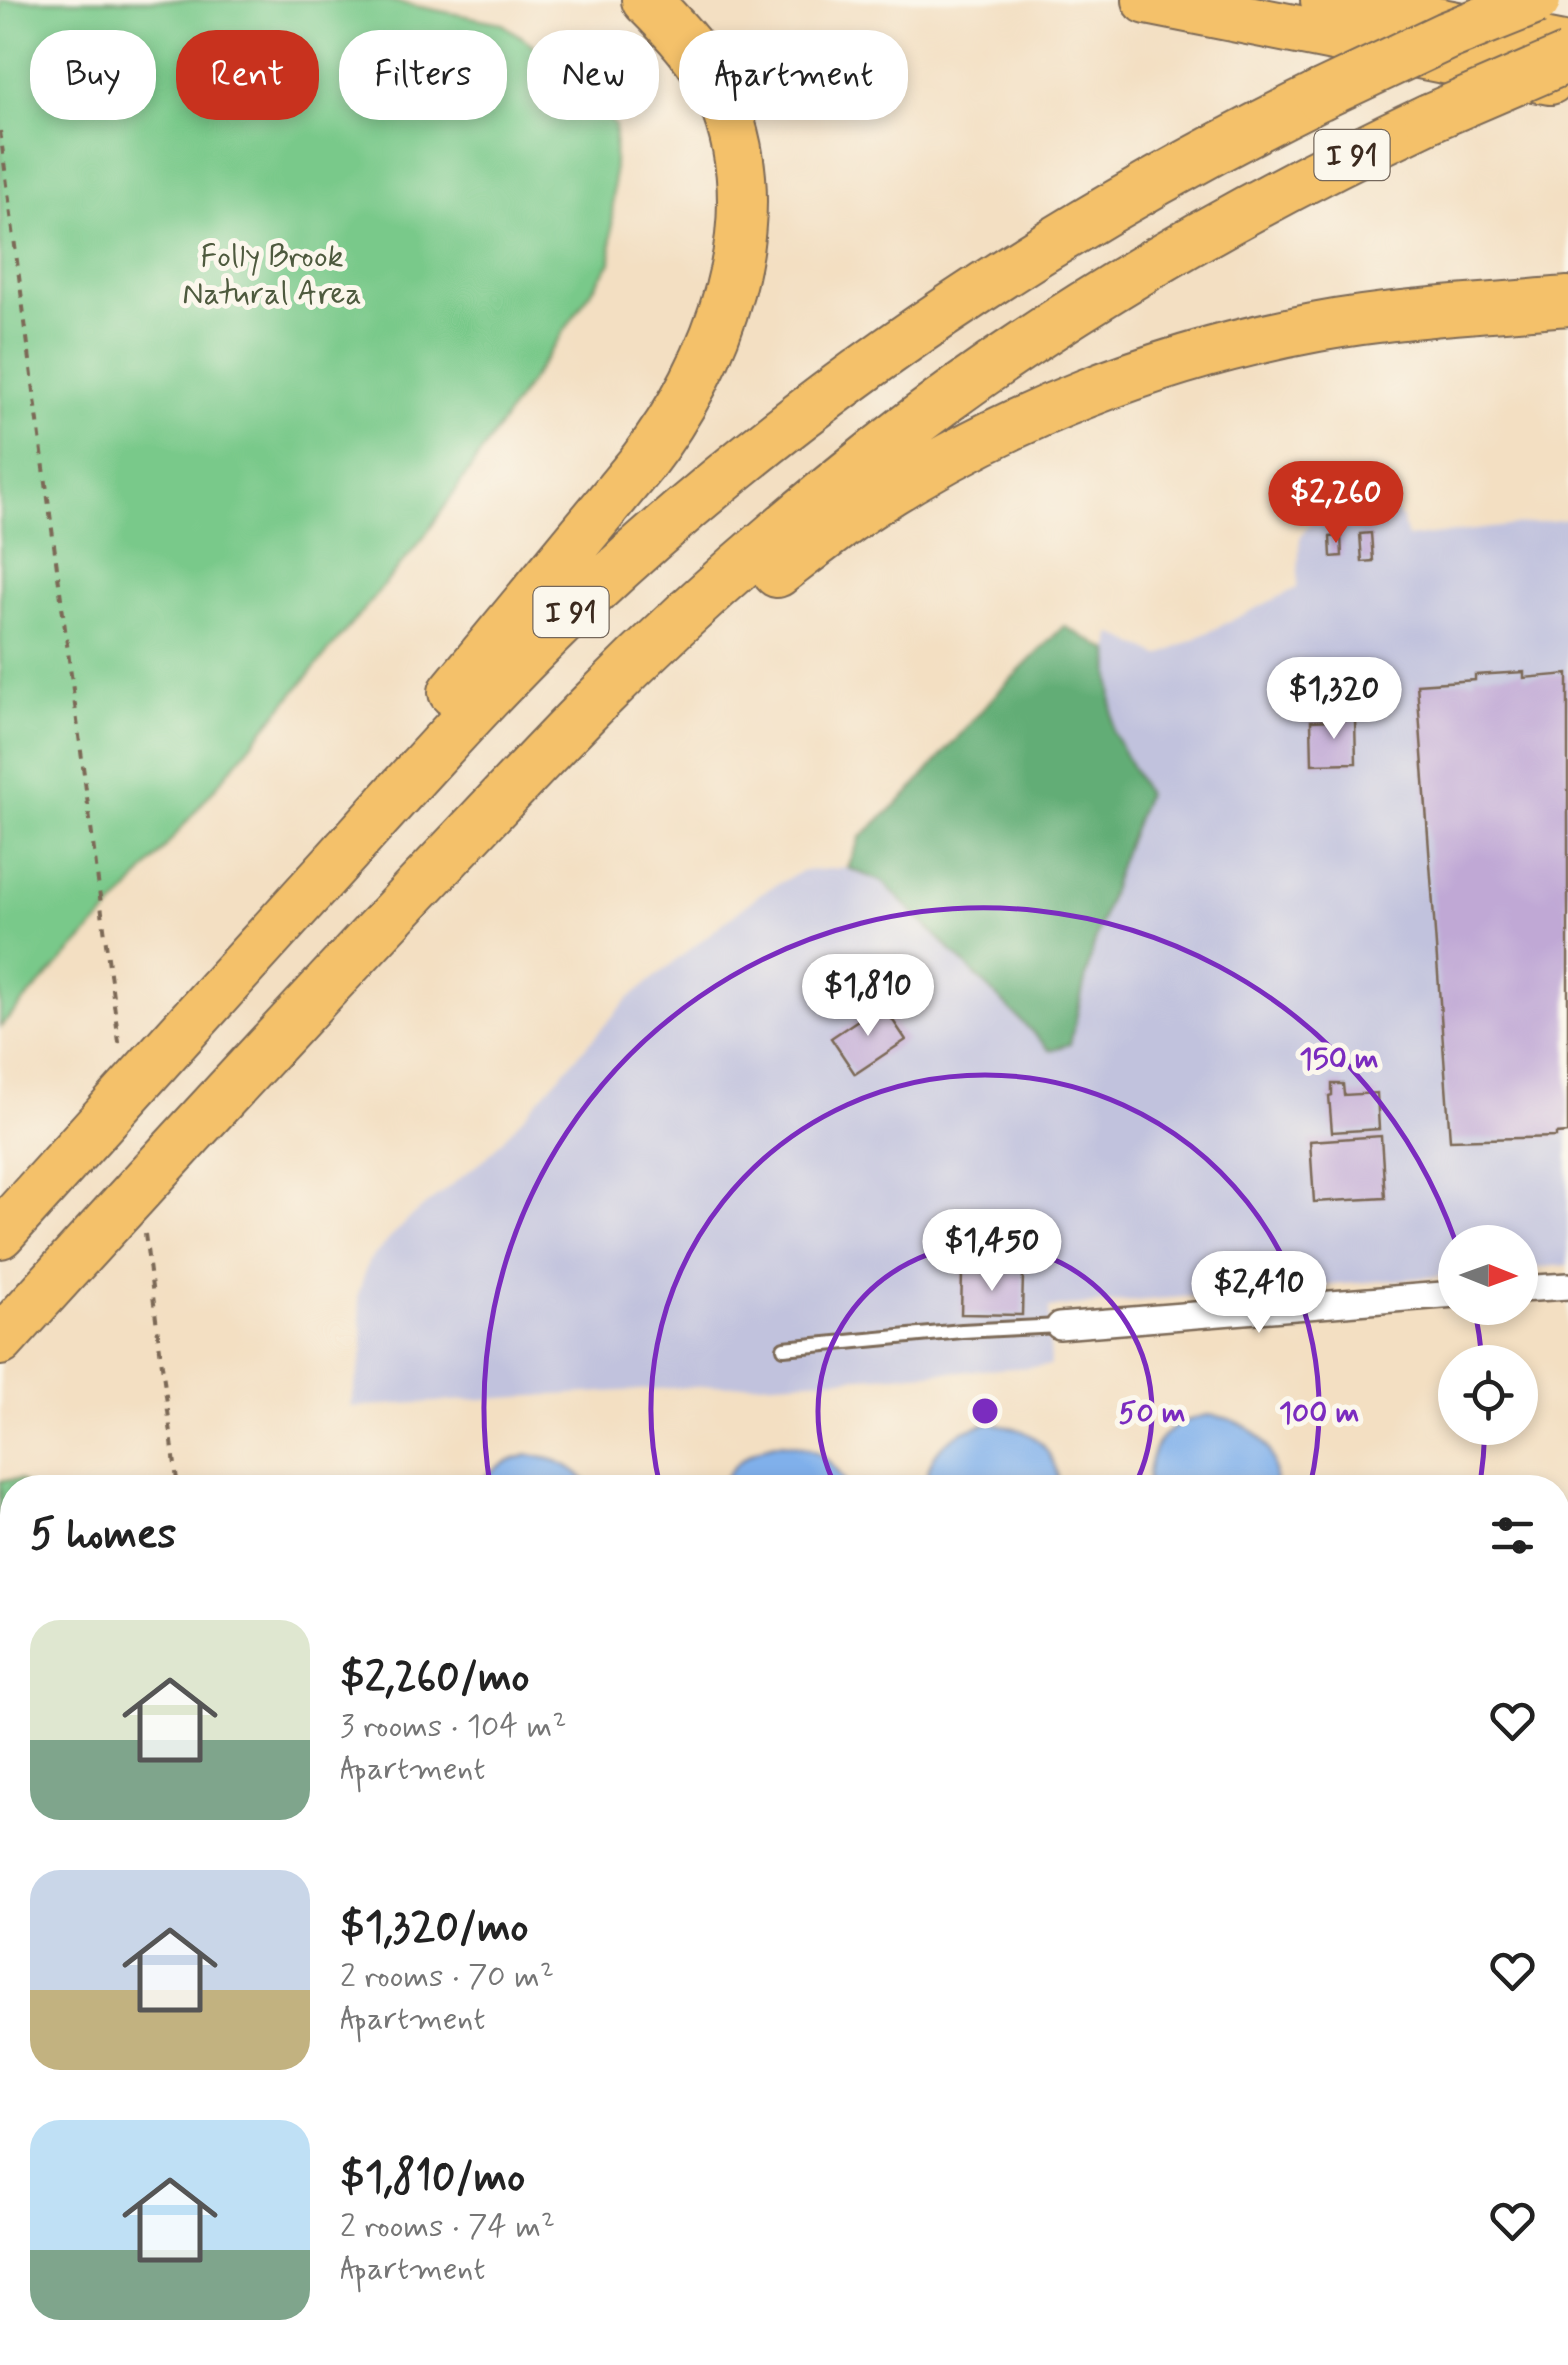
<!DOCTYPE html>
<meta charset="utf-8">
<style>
:root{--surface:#fff;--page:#f2f2f2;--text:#222;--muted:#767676;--accent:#c8321e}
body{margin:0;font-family:Mynerve,sans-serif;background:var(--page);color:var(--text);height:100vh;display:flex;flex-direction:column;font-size:38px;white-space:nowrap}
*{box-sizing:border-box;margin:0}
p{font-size:32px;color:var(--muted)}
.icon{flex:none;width:55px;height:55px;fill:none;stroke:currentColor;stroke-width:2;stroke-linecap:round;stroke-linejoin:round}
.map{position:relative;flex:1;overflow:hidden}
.sheet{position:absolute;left:0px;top:1475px;width:1570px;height:890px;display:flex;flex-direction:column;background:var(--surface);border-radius:40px 40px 0 0;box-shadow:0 5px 15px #0003}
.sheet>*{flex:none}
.guide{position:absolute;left:30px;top:30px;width:1000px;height:90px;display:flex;gap:20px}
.needle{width:65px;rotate:91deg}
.tools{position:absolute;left:1438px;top:1225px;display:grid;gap:20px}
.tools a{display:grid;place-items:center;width:100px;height:100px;border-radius:50%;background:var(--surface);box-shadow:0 5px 15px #0003;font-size:50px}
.price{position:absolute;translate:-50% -85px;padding:0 22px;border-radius:35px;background:#fff;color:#222;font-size:32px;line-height:65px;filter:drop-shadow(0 2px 5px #0008)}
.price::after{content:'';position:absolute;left:50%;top:60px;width:30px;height:22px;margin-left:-15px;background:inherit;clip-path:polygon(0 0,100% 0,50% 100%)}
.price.selected{background:var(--accent);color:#fff}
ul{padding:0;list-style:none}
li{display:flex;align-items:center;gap:30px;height:250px;padding:0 30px}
li span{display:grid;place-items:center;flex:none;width:280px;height:200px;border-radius:30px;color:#555}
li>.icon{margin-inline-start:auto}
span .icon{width:120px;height:120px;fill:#fffc;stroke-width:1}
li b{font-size:42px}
h2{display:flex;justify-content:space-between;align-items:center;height:120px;padding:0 30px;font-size:42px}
.tag{padding:0 35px;border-radius:40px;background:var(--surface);box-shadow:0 5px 15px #0003;font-size:35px;line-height:90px}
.tag.selected{background:var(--accent);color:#fff}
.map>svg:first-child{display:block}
</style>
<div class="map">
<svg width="1568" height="2365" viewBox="0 0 1568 2365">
<rect width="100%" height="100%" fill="#fbf7ec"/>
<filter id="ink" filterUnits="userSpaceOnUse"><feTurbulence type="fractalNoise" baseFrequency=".01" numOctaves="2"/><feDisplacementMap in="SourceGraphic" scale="20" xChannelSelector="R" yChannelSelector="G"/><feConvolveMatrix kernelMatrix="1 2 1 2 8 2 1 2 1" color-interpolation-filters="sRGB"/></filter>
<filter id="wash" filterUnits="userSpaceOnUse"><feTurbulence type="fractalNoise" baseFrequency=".0048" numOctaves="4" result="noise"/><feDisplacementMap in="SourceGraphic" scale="40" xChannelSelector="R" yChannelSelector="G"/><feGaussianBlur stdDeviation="2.25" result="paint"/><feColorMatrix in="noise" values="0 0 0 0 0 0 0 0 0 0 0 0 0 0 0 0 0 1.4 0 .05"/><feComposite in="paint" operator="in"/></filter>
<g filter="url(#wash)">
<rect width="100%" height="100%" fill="#f3dfc2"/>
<path fill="#c1c2dd" d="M1381 497 1402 519 1407 538 1568 519V1265L1520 1269V1242H1455V1275L1049 1308 1050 1366 350 1407 364 1349 358 1295 368 1262 407 1220 488 1156 629 998 761 893 802 871 848 868 883 882 921 922 1070 1044 1092 951 1120 862 1146 794 1113 732 1109 662 1112 633 1160 656 1297 588 1300 538 1327 498Z"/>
<path fill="#79c98a" stroke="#5a7a54" stroke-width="2.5" d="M0 0H385L501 23 543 52 581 87 615 126 611 262 424 537 128 892 0 1027Z
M3 1480H19L29 1487 12 1488V2352L107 2353 103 2365H0V1482Z"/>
<path fill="#62ad76" stroke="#4e6c4a" stroke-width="2.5" d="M1064 626 1110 651 1113 732 1146 794 1120 862 1092 951 1070 1044 1050 1050 883 882 848 868 860 838 908 794 997 693Z"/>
<path fill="#80b0eb" stroke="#5e6d84" stroke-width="2.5" d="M1208 1415C1249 1419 1279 1443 1274 1487H1147C1148 1444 1166 1423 1208 1415Z
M988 1423C1031 1427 1053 1444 1060 1487H926C927 1449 954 1431 988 1423Z
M779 1443C815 1446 830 1456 847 1487H721C731 1461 753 1449 779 1443Z
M528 1455C554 1458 575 1465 590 1487H476C492 1467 504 1462 528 1455Z
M0 1642 12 1648V2214L0 2198Z
M12 2279V2352L52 2353 50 2365H0V2320Z"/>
<g id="blocks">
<path fill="#c0a8d5" d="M1371 533 1373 561 1362 562 1360 534Z
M1341 536 1342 556 1331 557 1330 537Z
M1524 672V678L1568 674V1133L1556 1134V1137L1450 1140 1417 684 1475 680V675Z
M1355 719 1356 763 1312 764 1311 721Z
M882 1004 906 1040 855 1074 831 1038Z
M1332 1084H1343L1344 1095 1377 1093 1379 1129 1332 1132 1329 1096 1332 1095Z
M1381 1136 1385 1198 1314 1202 1310 1141Z
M962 1273 1023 1274 1022 1315 961 1314Z
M506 2352H585L608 2361 611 2352H647L680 2365H501Z
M1226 2352H1280L1278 2365H1224Z"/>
</g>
</g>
<g filter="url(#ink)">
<use href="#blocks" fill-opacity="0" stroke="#7b6957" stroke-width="2.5"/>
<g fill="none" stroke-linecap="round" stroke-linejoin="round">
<g stroke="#7b6957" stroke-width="18">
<path id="service" d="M784 1348 962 1331 1059 1326"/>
</g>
<g stroke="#7b6957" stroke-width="30">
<path id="minor" d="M1520 1289 1568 1286
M1059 1326 1455 1294"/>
</g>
<g stroke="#7b6957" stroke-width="52">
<path id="motorway" d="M1147 0 1550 80
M1325 0 1568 48
M777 573C807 550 837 526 869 505 1004 417 1160 356 1318 327 1400 312 1485 308 1568 301
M453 692 641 464C718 365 774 220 721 97 704 60 675 29 646 0
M0 1234C111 1111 221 989 332 867 415 775 496 683 586 598 803 394 1053 227 1319 96
M0 1341C137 1190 274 1041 414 892 473 830 531 767 591 706 680 616 776 531 876 452 1045 318 1234 210 1429 118"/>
</g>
<path stroke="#7b6957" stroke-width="4" stroke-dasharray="8 8" stroke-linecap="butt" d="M0 131 120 1050
M145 1234 178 1488
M251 2365 254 2352"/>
<use href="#service" stroke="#fff" stroke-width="12"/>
<use href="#minor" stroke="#fff" stroke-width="25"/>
<use href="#motorway" stroke="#f4c16a" stroke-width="48"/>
<g stroke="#7b6957" stroke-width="52" stroke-linecap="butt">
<path id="motorway-bridge" d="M1319 96 1446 36 1536 0
M1429 118 1568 58"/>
</g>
<use href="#motorway-bridge" stroke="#f4c16a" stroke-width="48"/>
</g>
</g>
<g fill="none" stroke="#7b2cbf" stroke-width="5">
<path d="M836 1487A167 167 0 1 1 1134 1487"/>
<path d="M660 1486A334 334 0 1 1 1310 1486"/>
<path d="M1485 1428A500 500 0 0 1 1480 1485M490 1485A500 500 0 0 1 1455 1240M1475 1311A500 500 0 0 1 1482 1359"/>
</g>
<g text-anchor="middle" stroke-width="10" stroke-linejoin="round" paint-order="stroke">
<g fill="#fbf7ec" stroke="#75685c" stroke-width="2.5">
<rect x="1314.5" y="130" width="75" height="50" rx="8"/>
<rect x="533.5" y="587" width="75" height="50" rx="8"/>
</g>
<g font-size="30" font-weight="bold" fill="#3b2a1e">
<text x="1352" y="165">I 91</text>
<text x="571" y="622">I 91</text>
</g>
<g font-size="32" fill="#4e5a3e" stroke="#fbf7ec">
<text x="272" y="266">Folly Brook<tspan x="272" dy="37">Natural Area</tspan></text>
</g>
</g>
<circle cx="985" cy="1411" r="15" fill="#7b2cbf" stroke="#fbf7ec" stroke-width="5"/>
<g font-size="30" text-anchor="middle" font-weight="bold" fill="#7b2cbf" stroke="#fbf7ec" stroke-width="10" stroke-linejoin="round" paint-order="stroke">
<text x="1339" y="1068">150 m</text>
<text x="1152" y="1422">50 m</text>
<text x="1319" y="1422">100 m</text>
</g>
</svg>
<div class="tools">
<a><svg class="needle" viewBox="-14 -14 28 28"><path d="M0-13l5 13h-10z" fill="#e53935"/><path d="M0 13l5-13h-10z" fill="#767676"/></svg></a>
<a><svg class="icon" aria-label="locate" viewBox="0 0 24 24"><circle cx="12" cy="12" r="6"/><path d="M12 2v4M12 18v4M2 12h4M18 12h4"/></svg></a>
</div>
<b class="price selected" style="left:1336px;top:546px">$2,260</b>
<b class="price" style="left:1334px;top:742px">$1,320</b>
<b class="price" style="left:868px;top:1039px">$1,810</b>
<b class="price" style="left:992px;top:1294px">$1,450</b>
<b class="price" style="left:1259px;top:1336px">$2,410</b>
<div class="guide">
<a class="tag">Buy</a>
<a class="tag selected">Rent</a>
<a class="tag">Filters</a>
<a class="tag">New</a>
<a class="tag">Apartment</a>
</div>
<section class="sheet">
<h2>5 homes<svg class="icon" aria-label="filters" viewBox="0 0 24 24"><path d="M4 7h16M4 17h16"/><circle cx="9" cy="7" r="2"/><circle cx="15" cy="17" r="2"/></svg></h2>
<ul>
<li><span style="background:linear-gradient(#dfe7d0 60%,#7fa58c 0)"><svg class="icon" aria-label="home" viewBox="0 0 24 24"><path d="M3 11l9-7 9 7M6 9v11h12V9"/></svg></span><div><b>$2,260/mo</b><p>3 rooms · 104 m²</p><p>Apartment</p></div><svg class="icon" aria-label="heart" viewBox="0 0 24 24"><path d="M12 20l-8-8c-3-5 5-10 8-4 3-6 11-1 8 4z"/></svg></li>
<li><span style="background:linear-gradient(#c9d6e8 60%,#c2b280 0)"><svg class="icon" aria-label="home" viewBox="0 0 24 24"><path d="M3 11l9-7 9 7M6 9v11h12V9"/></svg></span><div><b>$1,320/mo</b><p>2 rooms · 70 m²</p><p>Apartment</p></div><svg class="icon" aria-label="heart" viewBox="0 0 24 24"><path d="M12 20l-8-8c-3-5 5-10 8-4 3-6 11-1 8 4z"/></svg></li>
<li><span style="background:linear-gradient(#bfe0f5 65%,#7fa58c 0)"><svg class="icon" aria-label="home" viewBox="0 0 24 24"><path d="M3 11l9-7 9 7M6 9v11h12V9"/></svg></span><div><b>$1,810/mo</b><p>2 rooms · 74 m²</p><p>Apartment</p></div><svg class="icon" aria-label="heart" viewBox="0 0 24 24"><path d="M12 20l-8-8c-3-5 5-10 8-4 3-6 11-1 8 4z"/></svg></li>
</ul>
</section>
</div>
